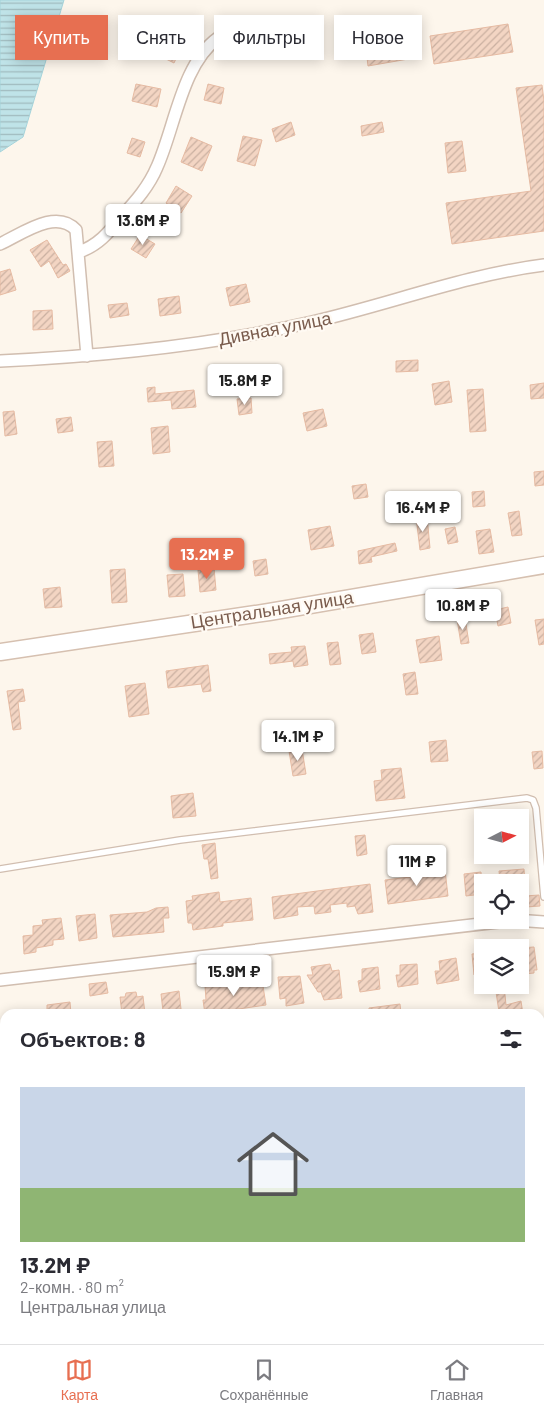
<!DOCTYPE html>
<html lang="ru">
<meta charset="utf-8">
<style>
:root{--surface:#fff;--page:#f7f7f7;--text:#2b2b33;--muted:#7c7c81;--line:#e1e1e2;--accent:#e76f51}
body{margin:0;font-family:Barlow,sans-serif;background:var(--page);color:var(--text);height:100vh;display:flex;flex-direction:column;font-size:19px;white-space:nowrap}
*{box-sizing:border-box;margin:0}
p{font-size:16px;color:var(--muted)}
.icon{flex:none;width:28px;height:28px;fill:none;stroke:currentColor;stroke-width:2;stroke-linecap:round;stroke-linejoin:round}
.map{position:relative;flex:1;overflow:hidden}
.side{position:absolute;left:0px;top:1009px;width:545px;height:336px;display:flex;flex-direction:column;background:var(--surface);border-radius:15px 15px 0 0;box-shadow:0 2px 12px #0003}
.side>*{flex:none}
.top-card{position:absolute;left:15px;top:15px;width:515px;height:45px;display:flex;gap:10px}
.needle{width:32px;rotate:84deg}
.buttons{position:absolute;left:474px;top:809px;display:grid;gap:10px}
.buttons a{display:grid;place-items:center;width:55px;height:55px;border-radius:0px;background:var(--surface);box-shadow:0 2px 12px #0003;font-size:25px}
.price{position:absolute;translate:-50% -42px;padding:0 11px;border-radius:5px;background:#fff;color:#222;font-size:16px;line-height:32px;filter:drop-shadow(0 1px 2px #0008)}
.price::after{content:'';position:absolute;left:50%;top:30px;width:15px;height:11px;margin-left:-8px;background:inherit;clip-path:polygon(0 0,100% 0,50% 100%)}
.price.selected{background:var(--accent);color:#fff}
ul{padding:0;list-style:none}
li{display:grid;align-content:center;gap:10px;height:265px;padding:0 20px}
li+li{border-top:1px solid var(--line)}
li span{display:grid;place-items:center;height:155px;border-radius:0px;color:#555}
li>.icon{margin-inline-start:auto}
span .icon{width:90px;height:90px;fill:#fffc;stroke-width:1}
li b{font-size:21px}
h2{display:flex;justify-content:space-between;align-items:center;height:60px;padding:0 20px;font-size:21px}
.tag{padding:0 18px;border-radius:0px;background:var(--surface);box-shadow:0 2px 12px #0003;font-size:18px;line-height:45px}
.tag.selected{background:var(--accent);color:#fff}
.dock{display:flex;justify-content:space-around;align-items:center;height:70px;border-top:1px solid var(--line);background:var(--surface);font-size:14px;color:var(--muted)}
.dock a{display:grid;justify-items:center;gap:2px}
.dock .selected{color:var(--accent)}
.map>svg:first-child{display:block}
</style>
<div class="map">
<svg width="544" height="1344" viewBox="0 0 544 1344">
<defs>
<pattern id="water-rules" width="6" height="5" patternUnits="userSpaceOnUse" patternTransform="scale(1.25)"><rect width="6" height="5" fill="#bfe3e8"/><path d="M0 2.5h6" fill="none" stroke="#a0bbbe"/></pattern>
<pattern id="building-hatch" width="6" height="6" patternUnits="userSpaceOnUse" patternTransform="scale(1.25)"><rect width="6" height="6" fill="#f3d5c3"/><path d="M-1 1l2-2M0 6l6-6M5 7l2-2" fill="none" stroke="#cab0a1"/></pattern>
</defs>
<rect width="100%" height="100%" fill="#fdf6ec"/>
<path fill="url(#water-rules)" stroke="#a5d3da" d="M0 0H64L23 137 0 152Z"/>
<path fill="url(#building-hatch)" stroke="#e6bba3" d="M508 24 513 52 434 64 430 36Z
M163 29 185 39 174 63 152 52Z
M411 42 414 58 368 66 366 49Z
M136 84 161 89 157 107 132 101Z
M208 84 224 88 221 104 204 100Z
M542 85 544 101V231L452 244 446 203 531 191 516 88Z
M291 122 295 135 276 142 272 129Z
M382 122 384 132 362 136 361 126Z
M243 136 262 140 255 166 237 161Z
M191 137 212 146 202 171 181 162Z
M132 138 145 142 140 157 127 153Z
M462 141 466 171 448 173 445 143Z
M176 186 192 196 181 213 166 203Z
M140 235 155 244 146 258 131 249Z
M47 240 63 265 66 264 70 271 58 278 49 261 41 267 30 250Z
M10 269 16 290 0 295V272Z
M246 284 250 302 230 306 226 288Z
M179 296 181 313 160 316 158 299Z
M127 303 129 315 110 318 108 305Z
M52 310 53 329 33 330V311Z
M418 360V371L396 372V361Z
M449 381 452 402 435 405 432 384Z
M544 383V398L531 399 530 385Z
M155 387V394L194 390 196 407 172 409 171 400 148 402 147 388Z
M483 389 486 431 470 432 467 390Z
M251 398 252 413 239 415 237 399Z
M323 409 327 426 307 431 303 413Z
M14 411 17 434 5 436 3 412Z
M71 417 73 431 58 433 56 419Z
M168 426 170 452 153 454 151 428Z
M112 441 114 466 99 467 97 442Z
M544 471V485L535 486 534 472Z
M366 484 368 497 354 499 352 486Z
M484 491 485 506 473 507 472 492Z
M519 511 522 535 512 536 508 513Z
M427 516 430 548 420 550 416 517Z
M330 526 334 546 311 550 308 530Z
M455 527 458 542 448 544 445 529Z
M490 529 494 552 479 554 476 531Z
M395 543 397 551 371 557 372 562 359 564 358 551Z
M234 547 236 563 225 564 223 549Z
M266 559 268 574 255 576 253 561Z
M214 568 216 590 200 592 198 570Z
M125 569 127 602 112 603 110 570Z
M183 574 185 596 169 597 167 575Z
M60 587 62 607 45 608 43 589Z
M508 607 511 623 498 626 495 610Z
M465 618 469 643 461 644 457 619Z
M544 619V644L539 645 535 620Z
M373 633 376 652 362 654 359 635Z
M439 636 442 660 420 663 416 640Z
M338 642 341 664 330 665 327 643Z
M305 646 308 665 294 667 293 661 270 664 269 654 292 652 291 647Z
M208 665 211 691 203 692 201 684 168 688 166 671Z
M415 672 418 694 406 695 403 674Z
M145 683 149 714 129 717 125 686Z
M23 689 25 701 18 702 21 729 13 730 7 691Z
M446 740 448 761 431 762 429 742Z
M302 749 306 774 293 776 289 751Z
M542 751 543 768 534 769 532 752Z
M401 768 405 798 376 801 374 781 382 780 381 770Z
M193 793 196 816 173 818 171 796Z
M365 835 367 854 357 856 355 836Z
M215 843 218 878 211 879 208 859H204L202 845Z
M524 869 525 882H500L499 871Z
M445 870 448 896 388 904 385 880 419 876V872Z
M481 872 482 894 466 896 464 874Z
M370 884 373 912 358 914 355 906 347 907V903L330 905 331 912 315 914 314 906 297 907 298 915 274 919 272 897Z
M219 892 220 902 251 898 253 920 223 923V926L193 930 192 923H188L186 901 193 900 192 896Z
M539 895 540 906 526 907 525 896Z
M168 907 169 918H163L164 932 113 937 110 915 147 912 156 908Z
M95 914 97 938 79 941 76 916Z
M61 918 64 939 53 940V945L36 948V952L24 954 23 936 33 935V926L43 925 42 920Z
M534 947 537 970H534V973L524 974 523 971 520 972V948Z
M482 953V973L474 975 472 954Z
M456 958 459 980 437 984 435 971H440L439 961Z
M330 964 332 971 339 970 342 998 324 1000 321 992H318L307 975H313L311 967Z
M417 964 418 984 398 987 396 975H400V965Z
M378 967 380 989 360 992 358 981 362 980V969Z
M300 976 304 1003 286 1006V998L280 999 278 977Z
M262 980 266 1005 205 1014 203 1000H206L205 986Z
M106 982 108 993 90 996 89 984Z
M495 985H504L506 1005 521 1001 523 1014 499 1012Z
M179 991 181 1009 163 1011 161 994Z
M136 992 137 997 143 996 145 1014H122L120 997H125L126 993Z
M70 1002 71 1014H47V1005Z
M400 1004 401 1013 369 1014V1008Z"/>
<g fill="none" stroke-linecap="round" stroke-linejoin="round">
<g stroke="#d1beb0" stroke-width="8">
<path id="lane" d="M0 869 180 840 527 798 533 800 536 808 544 897
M540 1041H544
M0 1103 5 1102
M540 1247H544
M24 1344 28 1341"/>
</g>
<g stroke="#d1beb0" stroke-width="14">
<path id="street" d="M0 244C22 234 56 208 76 230L87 356
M79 252C99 245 109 232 122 216 136 201 149 186 157 167 175 127 182 64 218 38 236 25 259 24 280 23
M0 361C105 356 209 346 312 322 390 304 465 275 544 265
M0 980 515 920 544 922
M540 1148H544
M0 1203H5
M147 1340V1344
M241 1340V1344
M315 1340 317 1344
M518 1344 544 1341"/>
</g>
<g stroke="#d6c0b0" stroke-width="19">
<path id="secondary" d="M0 652 269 612 544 565"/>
</g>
<use href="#lane" stroke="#fff" stroke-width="5.5"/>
<use href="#street" stroke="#fff" stroke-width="11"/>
<use href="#secondary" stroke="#fff" stroke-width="16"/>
</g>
<g text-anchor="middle" stroke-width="4.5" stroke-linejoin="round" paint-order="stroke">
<g font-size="18" fill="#7a5c4d" stroke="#fffaf3">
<text transform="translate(275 329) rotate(-11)" y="6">Дивная улица</text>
<text transform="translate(272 610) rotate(-9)" y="6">Центральная улица</text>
</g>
</g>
</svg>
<div class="buttons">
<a><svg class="needle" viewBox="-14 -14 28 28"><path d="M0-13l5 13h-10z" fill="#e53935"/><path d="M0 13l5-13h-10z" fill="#7c7c81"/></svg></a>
<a><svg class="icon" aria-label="locate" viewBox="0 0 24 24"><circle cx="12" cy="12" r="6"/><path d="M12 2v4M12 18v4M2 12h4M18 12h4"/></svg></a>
<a><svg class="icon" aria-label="layers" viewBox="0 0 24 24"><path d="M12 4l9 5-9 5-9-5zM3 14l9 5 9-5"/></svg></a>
</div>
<b class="price" style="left:143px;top:246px">13.6M ₽</b>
<b class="price" style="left:245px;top:406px">15.8M ₽</b>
<b class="price" style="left:423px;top:533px">16.4M ₽</b>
<b class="price selected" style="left:207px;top:580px">13.2M ₽</b>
<b class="price" style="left:463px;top:631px">10.8M ₽</b>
<b class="price" style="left:298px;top:762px">14.1M ₽</b>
<b class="price" style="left:417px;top:887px">11M ₽</b>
<b class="price" style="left:234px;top:997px">15.9M ₽</b>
<div class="top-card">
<a class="tag selected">Купить</a>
<a class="tag">Снять</a>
<a class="tag">Фильтры</a>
<a class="tag">Новое</a>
</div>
<section class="side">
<h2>Объектов: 8<svg class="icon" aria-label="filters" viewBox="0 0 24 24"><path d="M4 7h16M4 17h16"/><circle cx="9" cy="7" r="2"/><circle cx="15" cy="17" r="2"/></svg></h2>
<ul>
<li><span style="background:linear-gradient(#c9d6e8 65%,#8fb573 0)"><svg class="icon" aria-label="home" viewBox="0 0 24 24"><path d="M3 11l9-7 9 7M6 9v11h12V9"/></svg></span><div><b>13.2M ₽</b><p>2-комн. · 80 m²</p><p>Центральная улица</p></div></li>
</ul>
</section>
</div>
<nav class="dock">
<a class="selected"><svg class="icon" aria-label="map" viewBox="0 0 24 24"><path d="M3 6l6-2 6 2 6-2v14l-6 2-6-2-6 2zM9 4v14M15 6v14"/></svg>Карта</a>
<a><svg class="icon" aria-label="saved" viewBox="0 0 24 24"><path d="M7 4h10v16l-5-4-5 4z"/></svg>Сохранённые</a>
<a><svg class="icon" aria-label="home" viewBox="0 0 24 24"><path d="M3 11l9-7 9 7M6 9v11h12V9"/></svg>Главная</a>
</nav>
